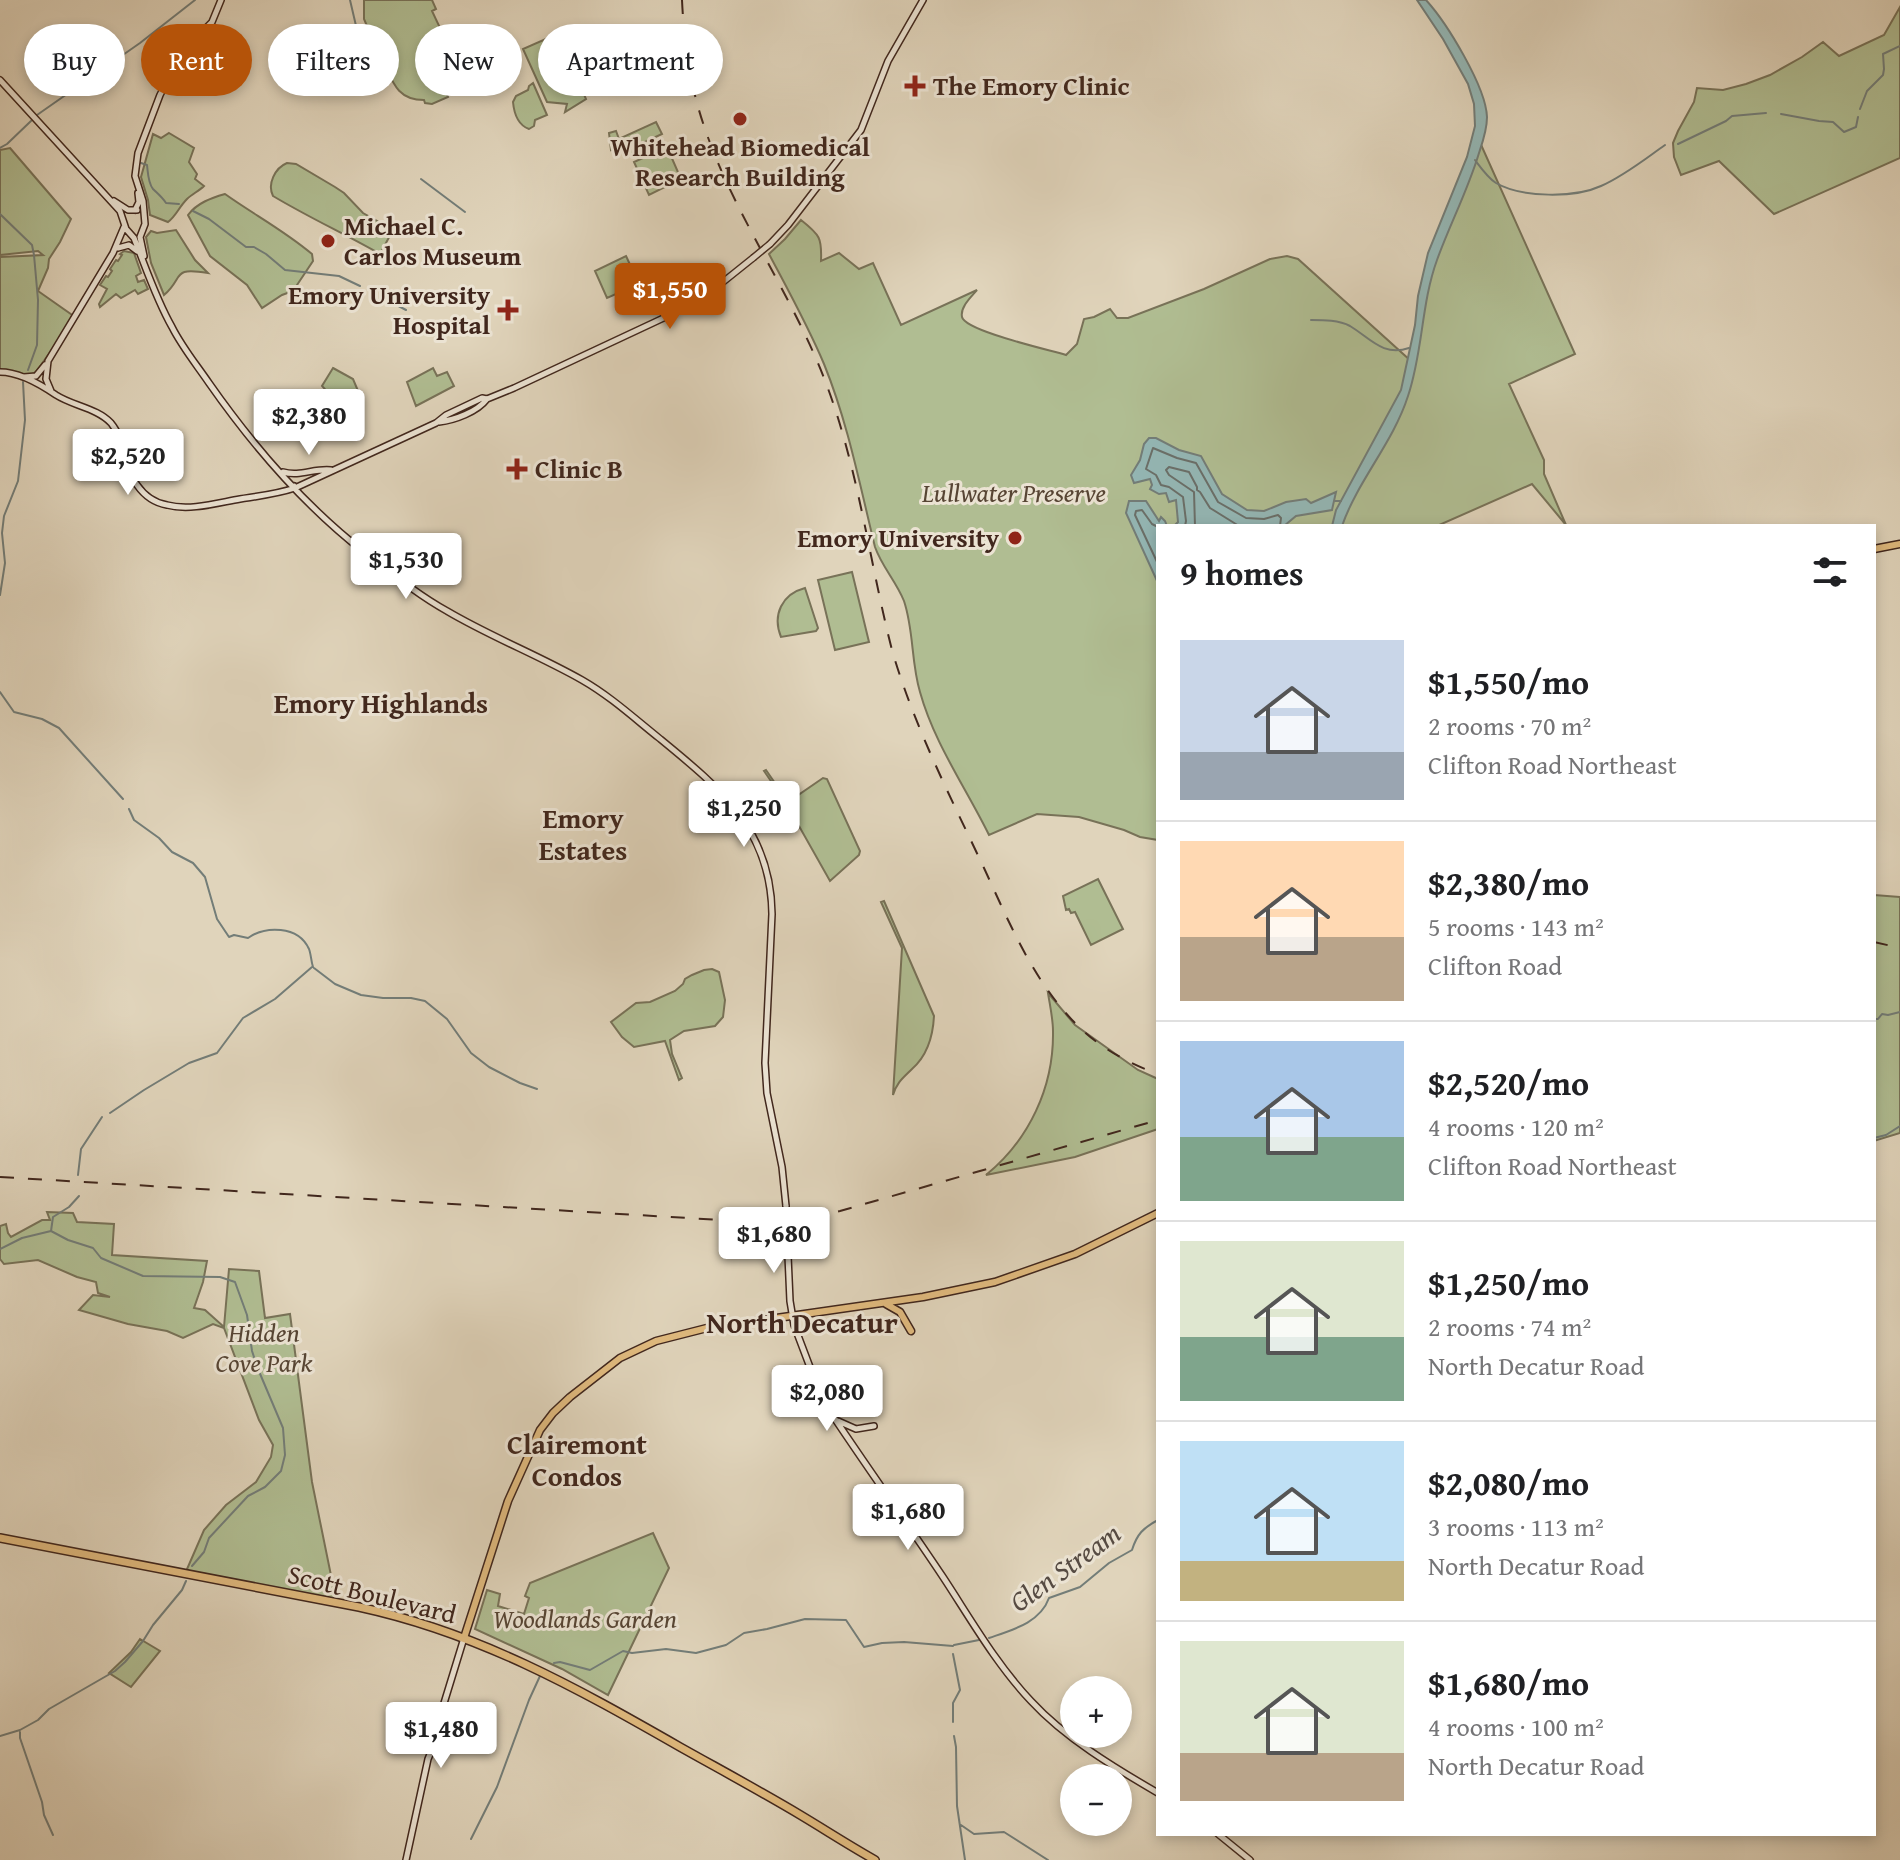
<!DOCTYPE html>
<meta charset="utf-8">
<style>
:root{--surface:#fff;--page:#f6f6f6;--text:#202124;--muted:#757577;--line:#e0e0e0;--accent:#b45309}
body{margin:0;font-family:"Gentium Book Plus",serif;background:var(--page);color:var(--text);height:100vh;display:flex;flex-direction:column;font-size:30px;white-space:nowrap}
*{box-sizing:border-box;margin:0}
p{font-size:26px;color:var(--muted)}
.icon{flex:none;width:44px;height:44px;fill:none;stroke:currentColor;stroke-width:2;stroke-linecap:round;stroke-linejoin:round}
.map{position:relative;flex:1;overflow:hidden}
.sheet{position:absolute;left:1156px;top:524px;width:720px;height:1312px;display:flex;flex-direction:column;background:var(--surface);border-radius:0px;box-shadow:0 4px 12px #0003}
.sheet>*{flex:none}
.guide{position:absolute;left:24px;top:24px;width:760px;height:72px;display:flex;gap:16px}
.buttons{position:absolute;left:1060px;top:1676px;display:grid;gap:16px}
.buttons a{display:grid;place-items:center;width:72px;height:72px;border-radius:50%;background:var(--surface);box-shadow:0 4px 12px #0003;font-size:40px}
.price{position:absolute;translate:-50% -68px;padding:0 18px;border-radius:8px;background:#fff;color:#222;font-size:26px;line-height:52px;filter:drop-shadow(0 2px 4px #0008)}
.price::after{content:'';position:absolute;left:50%;top:48px;width:24px;height:18px;margin-left:-12px;background:inherit;clip-path:polygon(0 0,100% 0,50% 100%)}
.price.selected{background:var(--accent);color:#fff}
ul{padding:0;list-style:none}
li{display:flex;align-items:center;gap:24px;height:200px;padding:0 24px}
li+li{border-top:2px solid var(--line)}
li span{display:grid;place-items:center;flex:none;width:224px;height:160px;border-radius:0px;color:#555}
li>.icon{margin-inline-start:auto}
span .icon{width:96px;height:96px;fill:#fffc;stroke-width:1}
li b{font-size:34px}
h2{display:flex;justify-content:space-between;align-items:center;height:96px;padding:0 24px;font-size:34px}
.chip{padding:0 28px;border-radius:36px;background:var(--surface);box-shadow:0 4px 12px #0003;font-size:28px;line-height:72px}
.chip.selected{background:var(--accent);color:#fff}
.map>svg:first-child{display:block}
</style>
<div class="map">
<svg width="1900" height="1860" viewBox="0 0 1900 1860">
<rect width="100%" height="100%" fill="#e0d4bb"/>
<filter id="stains"><feTurbulence type="fractalNoise" baseFrequency=".0025" numOctaves="4"/><feColorMatrix values="0 0 0 0 .2 0 0 0 0 .09 0 0 0 0 .02 0 0 0 .5 -.17"/></filter>
<radialGradient id="worn" r=".72"><stop offset=".6" stop-color="#630" stop-opacity="0"/><stop offset="1" stop-color="#630" stop-opacity=".3"/></radialGradient>
<path fill="#b0bd92" stroke="#787258" stroke-width="2" d="M364 0H432L436 9 432 11 448 45 456 41 459 48 456 53 459 61 453 64 459 76 451 80 445 89 448 97 432 104 425 103 424 100C398 100 393 83 384 63L380 64 370 42 373 40 364 19Z
M1900 7V158L1774 214 1719 161 1681 175 1674 157 1673 143 1678 131 1694 102 1697 88 1723 90 1746 84 1770 75 1802 57 1823 42 1839 56 1884 35Z
M557 34 562 35 564 42C585 46 588 65 591 83L583 92 586 99 565 112 567 104 547 102 523 49Z
M533 83 547 115 535 120 534 126 529 129C518 125 514 113 513 102L516 96 528 90 529 86Z
M656 122 662 134 636 146 638 152 630 156 624 145 611 150 609 133 616 131 619 139Z
M169 133 194 148 189 162 197 174 195 179 204 186C199 191 192 194 187 199 179 207 176 216 168 222L150 215 148 200 141 177 153 134 161 138Z
M1478 138 1575 354 1509 384 1544 460V474L1566 525 1532 484 1437 526H1158V840L1140 837 1124 830 1079 817 1037 814 989 835C966 788 934 743 920 692 911 662 914 631 904 601 896 581 882 567 875 547 860 486 848 423 824 364 808 326 788 290 769 254L785 239 801 220C820 235 822 238 821 261L839 253 859 269 873 263 901 325 977 290C971 297 960 307 962 317 965 331 1050 350 1066 355L1077 344 1084 319 1094 317 1110 309 1117 318H1128L1204 289 1270 259 1287 256 1298 259 1411 361 1425 287Z
M667 147 681 179 649 195 634 162Z
M10 148 71 219 60 242 49 259 48 268 38 291 75 317 36 372C26 379 12 371 0 375V257L43 255 38 251 0 255V150Z
M287 163 296 164 335 187 344 193 363 213 393 230 380 254C345 234 308 217 273 196 267 184 275 168 287 163Z
M225 194C253 214 285 231 312 254L313 261 293 291 282 295 262 308 247 285 210 256 188 215C197 203 211 198 225 194Z
M176 230 195 260 208 273C170 267 185 277 164 295L151 263 146 237 151 231 157 233Z
M124 251 134 253 141 273 136 276 138 282 144 280 148 289 138 294 135 290 121 298 116 294 100 307 99 304 107 289 100 285 106 276 108 277 112 271 110 269 116 260 118 261 122 255 120 254Z
M626 256 639 284 607 298 595 271Z
M333 368 353 379 361 398 344 411 322 386Z
M433 368 437 376 447 372 454 386 416 406 407 382Z
M852 572 869 642 835 650 818 580Z
M805 588 818 628 816 631 781 637C772 615 782 594 805 588Z
M766 770 788 802 823 778 827 779 860 851 859 855 830 881 786 803 764 771Z
M1098 879 1123 929 1091 945 1075 912 1071 913 1069 909 1066 910 1063 896Z
M1874 895 1900 897V1133L1874 1141Z
M884 901 934 1016C933 1036 928 1055 912 1069 903 1078 897 1082 893 1095L902 948 881 902Z
M712 969 719 972 725 1000 723 1017 715 1026 684 1031 670 1040 672 1054 682 1078 679 1080 665 1041 634 1047 622 1037 611 1022 636 1003 650 1002 675 991 683 984 685 979 692 975 704 970Z
M1048 993 1075 1025 1138 1070 1158 1079V1129L1075 1157 986 1175C1029 1140 1054 1087 1053 1031 1053 1019 1050 1006 1048 993Z
M47 1212 73 1213 77 1222 114 1224 112 1255 207 1261 203 1282 194 1308 205 1310 224 1327 229 1269 259 1271 265 1318 290 1314 312 1482 336 1600 184 1576 204 1530 226 1505 256 1482 271 1457 273 1445 259 1420 224 1328 213 1324 183 1338 167 1331 128 1324 79 1310 93 1295 110 1297 98 1293 96 1282 77 1277 38 1260 4 1264 0 1259V1226L6 1224 8 1233 11 1237 42 1220H50Z
M653 1533 669 1568 608 1695 562 1669 475 1629 487 1590 500 1594 498 1606 524 1614 529 1598 525 1596 530 1583Z
M140 1639 160 1651 131 1687 109 1673 131 1652Z"/>
<path fill="#94b7b5" stroke="#737d78" stroke-width="2" d="M1417 0H1426C1447 23 1486 87 1487 117 1487 130 1483 141 1479 153 1468 190 1450 224 1437 260 1421 304 1423 352 1408 396 1393 443 1358 480 1342 526H1332L1336 510 1401 390 1415 325 1418 296 1428 253 1467 157 1475 126 1474 104 1468 84 1443 39Z
M1149 438H1156L1179 450 1201 456 1222 494 1247 510 1264 511 1286 502 1306 499 1311 503 1336 492 1332 510 1296 516 1284 526H1174L1178 522 1176 500 1169 502 1166 493 1159 494 1150 489 1152 485 1150 479 1134 483 1131 475 1140 460 1144 444Z
M1129 501H1146L1159 521 1161 517 1165 521 1167 526H1158V583L1126 513Z"/>
<g fill="none" stroke-linecap="round" stroke-linejoin="round">
<path stroke="#6a6f69" stroke-width="2" d="M1185 526 1186 521 1183 497 1169 487 1161 485 1156 475 1146 469 1153 448 1177 458 1196 463 1218 502 1246 518 1264 519 1278 515 1281 518 1280 526
M1195 526 1194 492 1169 475 1166 470 1169 467 1189 472 1197 487V490L1200 492 1210 508 1239 526
M1158 527 1152 524 1142 510 1136 511 1135 515 1158 564"/>
<path stroke="#737d78" stroke-width="2" d="M350 0 357 30 368 52
M1860 109 1867 91 1883 75 1884 69 1883 54 1900 46
M1781 114 1819 121 1833 122 1844 132 1856 127 1858 117
M37 115 140 43 195 0
M1678 144 1726 121 1732 116 1766 113
M0 148 7 144 32 120
M1475 160C1481 168 1488 178 1496 183 1522 198 1575 198 1601 186 1624 176 1645 159 1665 145
M141 163 147 165C148 173 148 183 153 189 158 194 162 197 166 203L179 204
M421 179 465 212
M193 211 209 219 246 247H254L266 254 285 270 339 276 360 286
M0 214 32 245 34 255 38 300 37 345 28 370
M391 302 406 310
M1311 320C1324 320 1339 320 1350 326 1370 338 1383 357 1409 348
M1335 501H1341
M0 595 5 563 2 533 4 516 18 481 25 420 23 382
M0 692 14 712 42 719 59 728 123 799
M129 809 134 820 159 838 172 852 193 863 205 877 217 919 229 937 234 935 248 938C265 926 298 925 309 949 311 954 311 961 313 967
M314 968 335 984 361 995 383 998H411L425 1001 447 1019 471 1053 489 1067 520 1083 537 1089
M1874 1019H1878L1882 1014 1888 1015 1900 1012
M110 1113 144 1090 189 1063 217 1053 243 1018 275 999 312 967
M1874 1138 1886 1135 1900 1126
M78 1175 81 1149 102 1117
M51 1231 68 1240 93 1248 101 1258 143 1276 220 1277 235 1282 247 1315 252 1351 258 1369 283 1428 285 1455 281 1471 265 1487 248 1496 209 1538 204 1552 192 1566
M0 1249 22 1238 51 1231 53 1217 69 1207 79 1196
M989 1638C1012 1630 1040 1623 1049 1598L1080 1587 1109 1563 1132 1550C1137 1534 1143 1528 1158 1520
M954 1645 979 1640
M554 1663 560 1662 590 1670 623 1651 632 1653 666 1649 696 1653 726 1645 744 1633 767 1629 805 1619 846 1620 864 1647 882 1643 904 1642 953 1646
M953 1722V1703L960 1690 953 1654
M20 1732V1738L42 1802 44 1815 53 1835
M0 1736 20 1730 38 1720 49 1709 115 1671 125 1662 143 1641 153 1625 182 1590 186 1581
M954 1736 956 1747 957 1806 965 1860
M961 1825 974 1834 1004 1832 1048 1860
M471 1839 497 1787 529 1700 540 1676"/>
<g stroke="#41271d" stroke-width="8">
<path id="secondary" d="M0 80 120 211 126 229 134 238C146 268 156 299 172 327 182 347 196 364 209 383 251 443 305 506 364 552 390 572 418 595 447 611 491 637 538 655 582 680 610 696 634 718 659 738 720 788 771 829 772 914L765 1063 767 1093 782 1167 786 1206
M114 201 128 210H137
M135 210 139 202 138 193
M770 244 788 225 861 130 888 61 923 0
M118 248 129 245 137 251
M144 256 140 237 145 224 143 201 135 176 138 153 160 95 174 68 191 43 212 22 221 0
M0 372C20 372 40 384 56 395 73 406 97 408 111 423 126 441 123 467 137 485 144 495 155 503 167 505 190 511 217 503 240 499 259 496 277 494 295 488
M24 377 36 376 45 365
M51 391 46 379 48 361 113 253 124 227
M439 422C455 420 477 412 487 399
M283 472C300 477 314 468 331 470
M294 486 295 488 436 423 446 415 482 398 487 399 514 388 687 307 713 290 753 258
M787 1233 790 1301 794 1325 819 1391 833 1416C869 1470 907 1523 943 1577 970 1618 996 1664 1031 1701 1065 1738 1115 1768 1158 1793
M838 1421 856 1429 874 1426
M1218 1834 1250 1860
M406 1860 428 1759 439 1733 437 1726 464 1638"/>
</g>
<g stroke="#41271d" stroke-width="9">
<path id="primary" d="M1874 549 1900 544
M886 1304 900 1312 911 1331
M464 1638 508 1501 540 1430 553 1413 570 1397 620 1358 656 1341 707 1328 923 1297 995 1282 1075 1254 1158 1213"/>
</g>
<g stroke="#41271d" stroke-width="10">
<path id="highway" d="M0 1538 359 1607C479 1633 575 1687 680 1747 721 1770 762 1792 802 1816 827 1831 850 1846 875 1860"/>
</g>
<use href="#secondary" stroke="#ebe3d3" stroke-width="5"/>
<use href="#primary" stroke="#e0ba7e" stroke-width="6"/>
<use href="#highway" stroke="#e0ba7e" stroke-width="7"/>
<path stroke="#41271d" stroke-width="2" stroke-dasharray="14 14" stroke-linecap="butt" d="M682 0C684 43 690 85 704 126 733 213 790 291 824 378 858 465 869 560 892 650 914 726 950 796 984 868 1009 922 1033 981 1076 1024 1099 1047 1127 1063 1158 1074
M1874 942 1900 948
M0 1177 738 1221C773 1219 806 1219 840 1211L1158 1120"/>
<g stroke="#41271d" stroke-width="8" stroke-linecap="butt">
<path id="secondary-bridge" d="M753 258 770 244
M786 1206 787 1233"/>
</g>
<use href="#secondary-bridge" stroke="#ebe3d3" stroke-width="5"/>
</g>
<g fill="#8f2418" stroke="#ebe3d3" stroke-width="3">
<path d="M911 74h8v8h8v8h-8v8h-8v-8h-8v-8h8z"/>
<circle cx="740" cy="119" r="8"/>
<circle cx="328" cy="241" r="8"/>
<path d="M504 298h8v8h8v8h-8v8h-8v-8h-8v-8h8z"/>
<path d="M513 457h8v8h8v8h-8v8h-8v-8h-8v-8h8z"/>
<circle cx="1015" cy="538" r="8"/>
</g>
<g text-anchor="middle" stroke-width="6" stroke-linejoin="round" paint-order="stroke">
<g font-size="26" font-weight="bold" fill="#41271d" stroke="#ebe3d3" text-anchor="start">
<text x="933" y="95">The Emory Clinic</text>
<text x="740" y="156" text-anchor="middle">Whitehead Biomedical<tspan x="740" dy="30">Research Building</tspan></text>
<text x="344" y="235">Michael C.<tspan x="344" dy="30">Carlos Museum</tspan></text>
<text x="490" y="304" text-anchor="end">Emory University<tspan x="490" dy="30">Hospital</tspan></text>
<text x="535" y="478">Clinic B</text>
<text x="999" y="547" text-anchor="end">Emory University</text>
</g>
<g font-size="26" font-style="italic" fill="#574534" stroke="#ebe3d3">
<text x="1014" y="502">Lullwater Preserve</text>
<text x="264" y="1342">Hidden<tspan x="264" dy="30">Cove Park</tspan></text>
<text x="585" y="1628">Woodlands Garden</text>
</g>
<g font-size="26" fill="#41271d" stroke="#ebe3d3">
<text transform="translate(372 1594) rotate(14)" y="9">Scott Boulevard</text>
</g>
<g font-size="28" font-weight="bold" fill="#41271d" stroke="#ebe3d3">
<text x="381" y="713">Emory Highlands</text>
<text x="583" y="828">Emory<tspan x="583" dy="32">Estates</tspan></text>
<text x="577" y="1454">Clairemont<tspan x="577" dy="32">Condos</tspan></text>
</g>
<g font-size="28" font-style="italic" fill="#564b43" stroke="#ebe3d3">
<text transform="translate(1065 1567) rotate(-36)" y="10">Glen Stream</text>
</g>
<g font-size="30" font-weight="bold" fill="#41271d" stroke="#ebe3d3">
<text x="802" y="1333">North Decatur</text>
</g>
</g>
<rect width="100%" height="100%" filter="url(#stains)"/>
<rect width="100%" height="100%" fill="url(#worn)"/>
</svg>
<div class="buttons">
<a>+</a>
<a>−</a>
</div>
<b class="price selected" style="left:670px;top:331px">$1,550</b>
<b class="price" style="left:309px;top:457px">$2,380</b>
<b class="price" style="left:128px;top:497px">$2,520</b>
<b class="price" style="left:406px;top:601px">$1,530</b>
<b class="price" style="left:744px;top:849px">$1,250</b>
<b class="price" style="left:774px;top:1275px">$1,680</b>
<b class="price" style="left:827px;top:1433px">$2,080</b>
<b class="price" style="left:908px;top:1552px">$1,680</b>
<b class="price" style="left:441px;top:1770px">$1,480</b>
<div class="guide">
<a class="chip">Buy</a>
<a class="chip selected">Rent</a>
<a class="chip">Filters</a>
<a class="chip">New</a>
<a class="chip">Apartment</a>
</div>
<section class="sheet">
<h2>9 homes<svg class="icon" aria-label="filters" viewBox="0 0 24 24"><path d="M4 7h16M4 17h16"/><circle cx="9" cy="7" r="2"/><circle cx="15" cy="17" r="2"/></svg></h2>
<ul>
<li><span style="background:linear-gradient(#c9d6e8 70%,#9aa5b1 0)"><svg class="icon" aria-label="home" viewBox="0 0 24 24"><path d="M3 11l9-7 9 7M6 9v11h12V9"/></svg></span><div><b>$1,550/mo</b><p>2 rooms · 70 m²</p><p>Clifton Road Northeast</p></div></li>
<li><span style="background:linear-gradient(#ffd9b3 60%,#b9a48a 0)"><svg class="icon" aria-label="home" viewBox="0 0 24 24"><path d="M3 11l9-7 9 7M6 9v11h12V9"/></svg></span><div><b>$2,380/mo</b><p>5 rooms · 143 m²</p><p>Clifton Road</p></div></li>
<li><span style="background:linear-gradient(#a9c7e8 60%,#7fa58c 0)"><svg class="icon" aria-label="home" viewBox="0 0 24 24"><path d="M3 11l9-7 9 7M6 9v11h12V9"/></svg></span><div><b>$2,520/mo</b><p>4 rooms · 120 m²</p><p>Clifton Road Northeast</p></div></li>
<li><span style="background:linear-gradient(#dfe7d0 60%,#7fa58c 0)"><svg class="icon" aria-label="home" viewBox="0 0 24 24"><path d="M3 11l9-7 9 7M6 9v11h12V9"/></svg></span><div><b>$1,250/mo</b><p>2 rooms · 74 m²</p><p>North Decatur Road</p></div></li>
<li><span style="background:linear-gradient(#bfe0f5 75%,#c2b280 0)"><svg class="icon" aria-label="home" viewBox="0 0 24 24"><path d="M3 11l9-7 9 7M6 9v11h12V9"/></svg></span><div><b>$2,080/mo</b><p>3 rooms · 113 m²</p><p>North Decatur Road</p></div></li>
<li><span style="background:linear-gradient(#dfe7d0 70%,#b9a48a 0)"><svg class="icon" aria-label="home" viewBox="0 0 24 24"><path d="M3 11l9-7 9 7M6 9v11h12V9"/></svg></span><div><b>$1,680/mo</b><p>4 rooms · 100 m²</p><p>North Decatur Road</p></div></li>
</ul>
</section>
</div>
